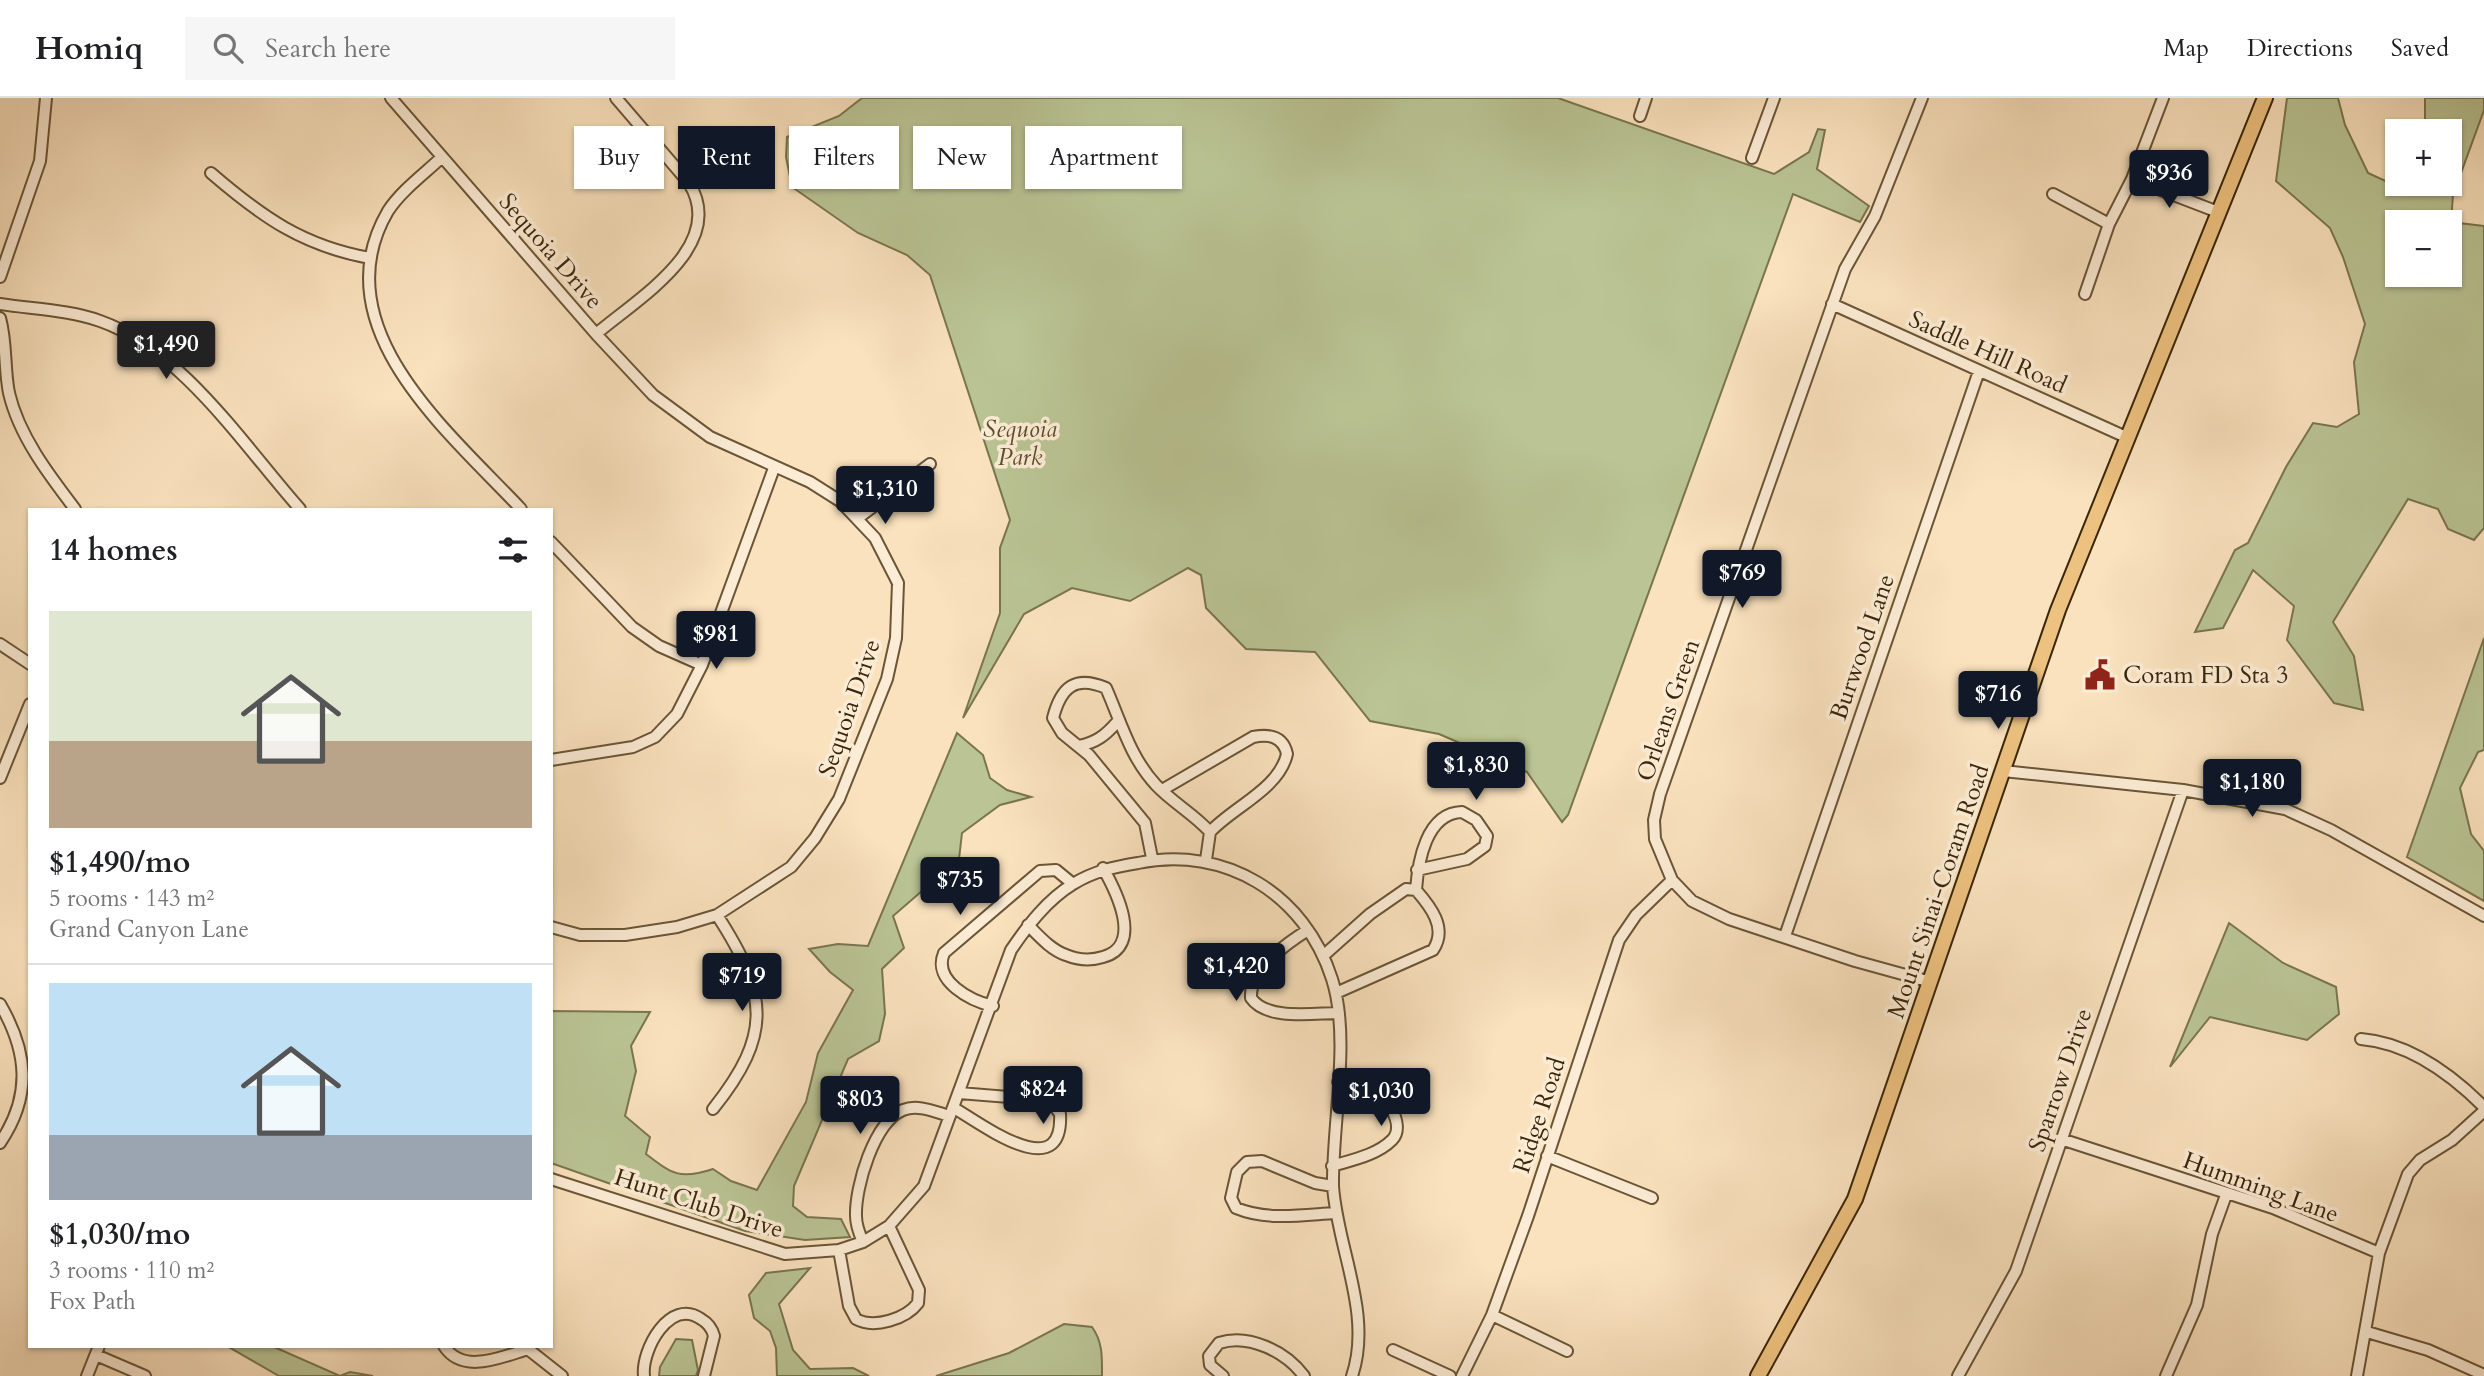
<!DOCTYPE html>
<meta charset="utf-8">
<style>
:root{--surface:#fff;--page:#f6f6f6;--text:#202124;--muted:#757577;--line:#e0e0e0;--accent:#111827}
body{margin:0;font-family:Cardo,serif;background:var(--page);color:var(--text);height:100vh;display:flex;flex-direction:column;font-size:26px;white-space:nowrap}
*{box-sizing:border-box;margin:0}
p{font-size:23px;color:var(--muted)}
.icon{flex:none;width:38px;height:38px;fill:none;stroke:currentColor;stroke-width:2;stroke-linecap:round;stroke-linejoin:round}
.map{position:relative;flex:1;overflow:hidden}
.side{position:absolute;left:28px;top:410px;width:525px;height:840px;display:flex;flex-direction:column;background:var(--surface);border-radius:0px;box-shadow:0 2px 5px #0004}
.side>*{flex:none}
.banner{position:absolute;left:574px;top:28px;width:665px;height:63px;display:flex;gap:14px}
.tools{position:absolute;left:2385px;top:21px;display:grid;gap:14px}
.tools a{display:grid;place-items:center;width:77px;height:77px;border-radius:0px;background:var(--surface);box-shadow:0 2px 5px #0004;font-size:35px}
.price{position:absolute;translate:-50% -60px;padding:0 16px;border-radius:7px;background:var(--accent);color:#fff;font-size:23px;line-height:46px;filter:drop-shadow(0 2px 4px #0008)}
.price::after{content:'';position:absolute;left:50%;top:42px;width:21px;height:16px;margin-left:-10px;background:inherit;clip-path:polygon(0 0,100% 0,50% 100%)}
.price.current{background:#222;color:#fff}
ul{padding:0;list-style:none}
li{display:grid;align-content:center;gap:14px;height:371px;padding:0 21px}
li+li{border-top:2px solid var(--line)}
li span{display:grid;place-items:center;height:217px;border-radius:0px;color:#555}
li>.icon{margin-inline-start:auto}
span .icon{width:126px;height:126px;fill:#fffc;stroke-width:1}
li b{font-size:30px}
h2{display:flex;justify-content:space-between;align-items:center;height:84px;padding:0 21px;font-size:30px}
.chip{padding:0 24px;border-radius:0px;background:var(--surface);box-shadow:0 2px 5px #0004;font-size:24px;line-height:63px}
.chip.current{background:var(--accent);color:#fff}
header{display:flex;align-items:center;gap:42px;box-sizing:border-box;height:98px;padding:0 35px;background:var(--surface);border-bottom:2px solid var(--line)}
header strong{font-size:33px}
nav{display:flex;gap:38px;margin-inline-start:auto;font-size:24px}
.search{width:490px;height:63px;background:var(--page);display:flex;align-items:center;gap:18px;box-sizing:border-box;padding:0 24px;border-radius:0px;color:var(--muted);font-size:26px}
.map>svg:first-child{display:block}
</style>
<header>
<strong>Homiq</strong>
<div class="search"><svg class="icon" aria-label="search" viewBox="0 0 24 24"><circle cx="10" cy="10" r="6"/><path d="M15 15l6 6"/></svg>Search here</div>
<nav><a>Map</a><a>Directions</a><a>Saved</a></nav>
</header>
<div class="map">
<svg width="2484" height="1278" viewBox="0 0 2484 1278">
<rect width="100%" height="100%" fill="#fae2be"/>
<filter id="stains"><feTurbulence type="fractalNoise" baseFrequency=".00286" numOctaves="4"/><feColorMatrix values="0 0 0 0 .2 0 0 0 0 .09 0 0 0 0 .02 0 0 0 .5 -.17"/></filter>
<radialGradient id="worn" r=".72"><stop offset=".6" stop-color="#630" stop-opacity="0"/><stop offset="1" stop-color="#630" stop-opacity=".3"/></radialGradient>
<path fill="#bac494" stroke="#7a754e" stroke-width="2" fill-rule="evenodd" d="M862 0H1558L1774 76 1809 54 1818 31 1825 32 1817 71 1869 108 1860 124 1793 96 1568 717 1562 724 1527 674 1439 636 1370 623 1315 554 1246 551 1206 510 1201 477 1188 470 1130 503 1072 490 1024 516 963 620 1000 515V450L1010 422 930 177 907 157 858 135 792 89 786 59 787 39 839 18Z
M2287 0H2338L2345 27 2368 75 2392 86 2397 83 2398 86H2450V33H2425V0H2484V12L2453 97 2451 124 2484 128V430L2474 442 2448 431 2438 411 2408 401 2333 524 2354 558 2363 612 2334 605 2287 542 2294 508 2253 472 2223 530 2195 534 2235 452 2248 445 2286 369 2313 325 2337 329 2359 316 2354 264 2365 226 2343 159 2330 130 2276 83ZM2398 124H2450V177H2398Z
M2484 540V652L2478 654 2460 690 2471 736 2484 753V803L2407 759Z
M957 635 983 657 990 680 1007 692 1031 699 1000 707 962 735 959 761 893 818 904 850 882 871 885 916 879 943 848 961 794 1088 793 1108 807 1119 841 1121 850 1139 805 1142 745 1133 551 1065V913L650 914 631 948 636 973 625 1018 650 1039 646 1056C672 1076 680 1082 713 1071L731 1083 757 1092 806 1004 818 955 853 892 830 874 809 851 838 846 868 848Z
M2229 825 2283 865 2336 889 2339 916 2307 942 2210 919 2170 969Z
M810 1170 779 1206 793 1252 810 1271 853 1270 869 1278H777L776 1250 770 1233 754 1220 749 1197 766 1175Z
M1064 1226 1092 1229C1103 1244 1102 1260 1102 1278H936L1009 1255Z
M676 1241 692 1242 698 1272 696 1278H659L660 1269Z
M227 1248H272L340 1278 350 1274 373 1278H279Z"/>
<g fill="none" stroke-linecap="round" stroke-linejoin="round">
<g stroke="#6a5536" stroke-width="14">
<path id="minor" d="M391 0 596 236 653 297 710 339 810 384 840 403 875 440 898 485 896 540 887 581 839 701 815 740 791 769 717 817 677 829 625 837H580L551 829
M1922 0 1875 118 1845 171 1660 696 1654 722 1655 741 1672 782 1692 803 1729 821 1855 863 1931 884
M1640 18 1646 0
M441 60C424 76 401 93 388 113 320 229 450 335 521 411
M1752 60 1774 0
M211 75C262 119 303 148 370 160
M2132 81 2218 114
M2053 96 2109 126
M0 179 40 63 46 0
M2085 196 2109 126 2132 81 2163 0
M0 206C32 211 70 212 100 223 181 251 244 348 300 411
M1832 206 2126 339
M0 220C7 245 4 270 9 295 19 338 49 377 75 411
M596 236C638 200 728 148 689 85L616 0
M858 420 930 366
M551 444 632 529 659 548 702 567
M0 546 30 566
M1078 648C1096 645 1106 637 1118 623
M551 662 633 649 655 639 677 616 702 567 774 370
M2003 673 2183 692 2285 711 2331 732 2484 818
M0 680 30 606
M1162 692 1253 639C1269 636 1283 638 1287 656 1279 691 1233 709 1210 734
M1152 760 1145 725 1089 657 1062 635 1053 620C1061 589 1075 577 1106 590 1121 624 1130 659 1156 687 1173 705 1194 716 1210 734
M1206 762 1210 734
M1416 792C1418 764 1426 715 1462 714L1476 722 1487 738 1485 748 1467 761 1417 772
M1028 827C1039 838 1051 852 1066 857 1078 862 1090 863 1103 859 1144 848 1116 793 1103 770
M1308 832C1287 845 1249 872 1251 900 1267 923 1314 915 1339 915
M1785 838 1979 273
M1323 858 1370 816 1406 791 1416 792C1430 808 1448 830 1433 852L1336 895
M0 906C28 954 32 998 0 1045
M993 908C971 903 932 883 944 855L1040 773 1056 772 1073 786
M2361 941C2409 945 2451 976 2484 1009
M954 1010C980 1025 1064 1089 1060 1016L1053 1006 1035 1001 959 995
M713 1011C773 936 768 896 717 817
M2061 1041 2273 1110 2379 1155
M1547 1058 1652 1100
M1332 1068C1352 1062 1377 1057 1392 1042 1407 1027 1384 994 1370 988 1359 983 1349 984 1338 984
M551 1081 785 1156 839 1152 863 1144 889 1128 924 1088 1011 852C1028 827 1047 802 1073 786 1094 773 1114 769 1138 765 1225 747 1305 796 1332 881 1351 940 1332 1026 1333 1088 1337 1150 1373 1216 1352 1278
M1333 1088 1315 1085 1262 1063 1247 1064 1237 1074 1231 1100 1236 1110C1267 1123 1302 1117 1335 1115
M863 1144C859 1135 856 1127 856 1118 855 1089 874 1024 903 1012 918 1006 935 1014 950 1018
M839 1152 849 1208 856 1221C874 1231 906 1221 918 1205L919 1192 889 1128
M1492 1217 1567 1253
M2367 1234 2428 1252 2484 1277
M444 1248C463 1277 501 1259 528 1251
M524 1248 562 1278
M1393 1252 1450 1278
M96 1257 145 1278
M87 1278 99 1248
M644 1278C641 1252 670 1199 701 1221 708 1225 712 1230 714 1238L704 1278
M1223 1278 1210 1267 1209 1258 1219 1245C1249 1235 1286 1254 1304 1278
M1462 1278 1492 1217 1528 1118 1619 842 1636 817 1672 782
M1958 1278 2016 1173 2183 692
M2166 1278 2197 1207 2212 1136 2226 1097
M2357 1278 2379 1155 2408 1076 2420 1062 2452 1042 2484 1013"/>
</g>
<g stroke="#3a2609" stroke-width="18">
<path id="major" d="M1758 1278 1855 1101 2058 512 2265 0"/>
</g>
<use href="#minor" stroke="#fcecd5" stroke-width="10"/>
<use href="#major" stroke="#edc17f" stroke-width="14"/>
</g>
<defs>
<g id="civic-bare" transform="scale(2.415)"><path d="M-.6-6.5H3V-4.5H.6V-3L4-1V1h2V6H-6V1h2V-1L-.6-3ZM-1.2 2.5V6h2.4V2.5Z" fill="#8f2418" stroke="#fcecd5" stroke-width="2.5" paint-order="stroke"/></g>
</defs>
<g fill-rule="evenodd">
<use href="#civic-bare" x="2100" y="577"/>
</g>
<g text-anchor="middle" stroke-width="7" stroke-linejoin="round" paint-order="stroke">
<g font-size="24" fill="#3a2609" stroke="#fcecd5">
<text transform="translate(551 153) rotate(49)" y="8">Sequoia Drive</text>
<text transform="translate(1988 254) rotate(24)" y="8">Saddle Hill Road</text>
<text transform="translate(1862 549) rotate(-71)" y="8">Burwood Lane</text>
<text transform="translate(849 610) rotate(-71)" y="8">Sequoia Drive</text>
<text transform="translate(1668 612) rotate(-71)" y="8">Orleans Green</text>
<text transform="translate(1938 793) rotate(-71)" y="8">Mount Sinai-Coram Road</text>
<text transform="translate(2060 982) rotate(-71)" y="8">Sparrow Drive</text>
<text transform="translate(1539 1017) rotate(-72)" y="8">Ridge Road</text>
<text transform="translate(2261 1089) rotate(20)" y="8">Humming Lane</text>
<text transform="translate(699 1105) rotate(18)" y="8">Hunt Club Drive</text>
</g>
<g font-size="24" font-style="italic" fill="#5a4e2c" stroke="#fcecd5">
<text x="1020" y="339">Sequoia<tspan x="1020" dy="28">Park</tspan></text>
</g>
<g font-size="24" fill="#3a2609" stroke="#fcecd5" text-anchor="start">
<text x="2123" y="585">Coram FD Sta 3</text>
</g>
</g>
<rect width="100%" height="100%" filter="url(#stains)"/>
<rect width="100%" height="100%" fill="url(#worn)"/>
</svg>
<div class="tools">
<a>+</a>
<a>−</a>
</div>
<b class="price" style="left:2169px;top:112px">$936</b>
<b class="price current" style="left:166px;top:283px">$1,490</b>
<b class="price" style="left:885px;top:428px">$1,310</b>
<b class="price" style="left:1742px;top:512px">$769</b>
<b class="price" style="left:716px;top:573px">$981</b>
<b class="price" style="left:1998px;top:633px">$716</b>
<b class="price" style="left:1476px;top:704px">$1,830</b>
<b class="price" style="left:2252px;top:721px">$1,180</b>
<b class="price" style="left:960px;top:819px">$735</b>
<b class="price" style="left:1236px;top:905px">$1,420</b>
<b class="price" style="left:742px;top:915px">$719</b>
<b class="price" style="left:1043px;top:1028px">$824</b>
<b class="price" style="left:1381px;top:1030px">$1,030</b>
<b class="price" style="left:860px;top:1038px">$803</b>
<div class="banner">
<a class="chip">Buy</a>
<a class="chip current">Rent</a>
<a class="chip">Filters</a>
<a class="chip">New</a>
<a class="chip">Apartment</a>
</div>
<section class="side">
<h2>14 homes<svg class="icon" aria-label="filters" viewBox="0 0 24 24"><path d="M4 7h16M4 17h16"/><circle cx="9" cy="7" r="2"/><circle cx="15" cy="17" r="2"/></svg></h2>
<ul>
<li><span style="background:linear-gradient(#dfe7d0 60%,#b9a48a 0)"><svg class="icon" aria-label="home" viewBox="0 0 24 24"><path d="M3 11l9-7 9 7M6 9v11h12V9"/></svg></span><div><b>$1,490/mo</b><p>5 rooms · 143 m²</p><p>Grand Canyon Lane</p></div></li>
<li><span style="background:linear-gradient(#bfe0f5 70%,#9aa5b1 0)"><svg class="icon" aria-label="home" viewBox="0 0 24 24"><path d="M3 11l9-7 9 7M6 9v11h12V9"/></svg></span><div><b>$1,030/mo</b><p>3 rooms · 110 m²</p><p>Fox Path</p></div></li>
</ul>
</section>
</div>
